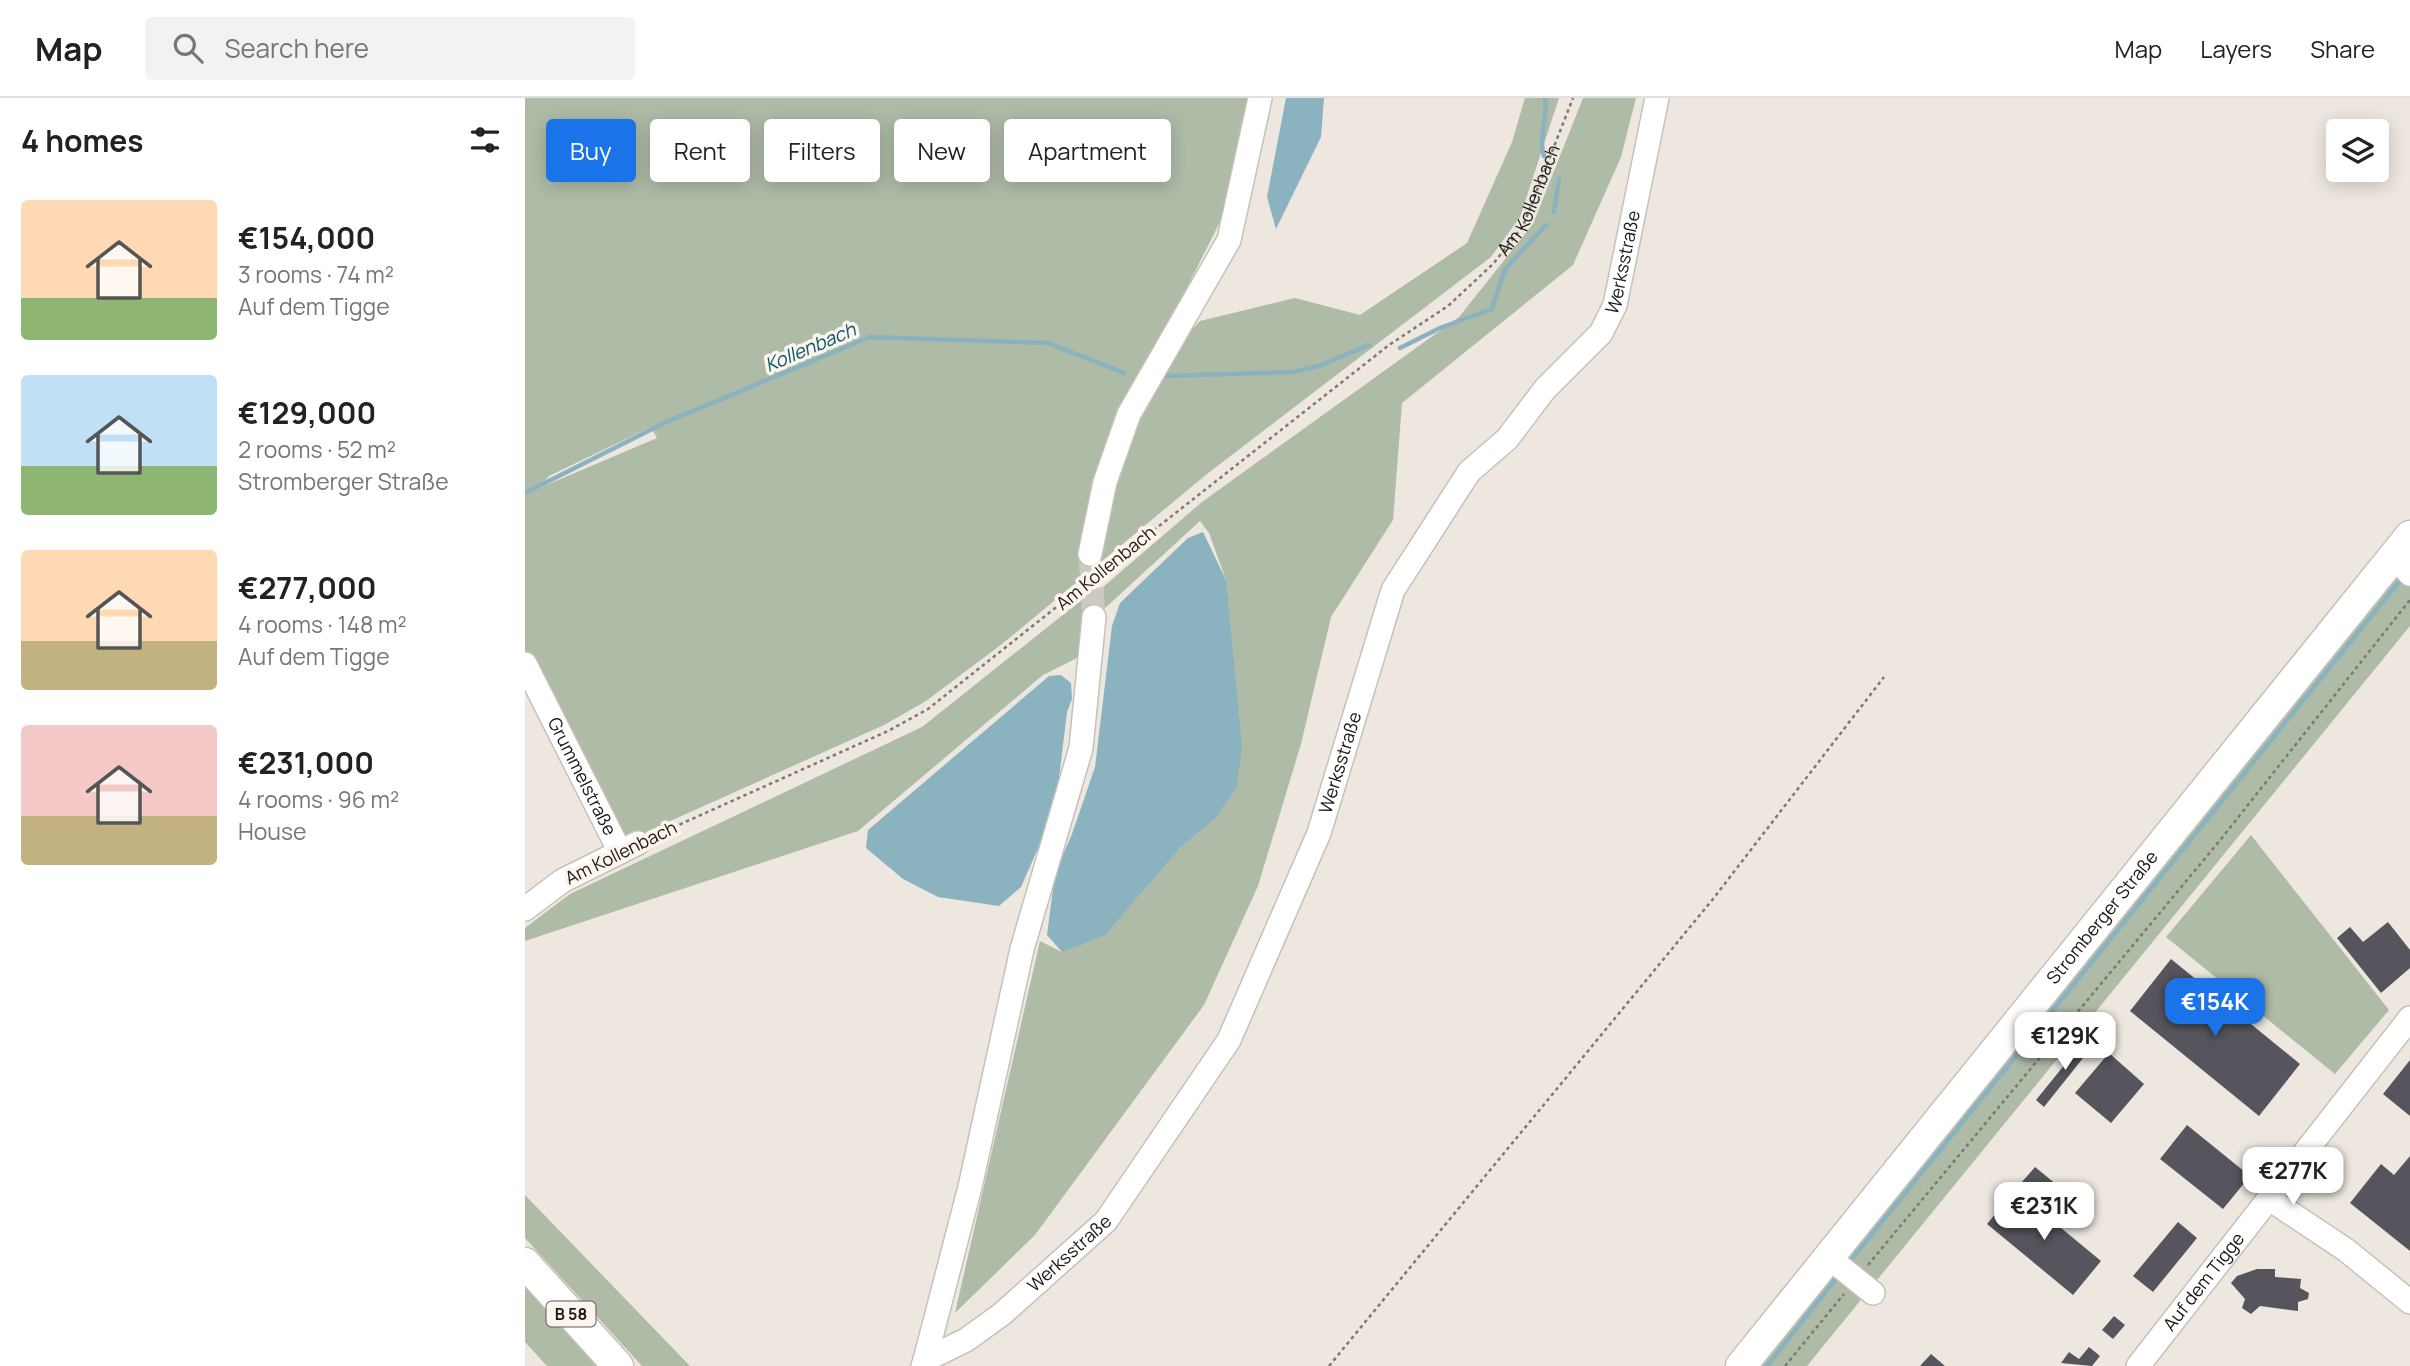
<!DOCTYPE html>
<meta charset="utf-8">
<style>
:root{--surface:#fff;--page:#f2f2f2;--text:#222;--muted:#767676;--line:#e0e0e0;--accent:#1a73e8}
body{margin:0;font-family:Manrope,sans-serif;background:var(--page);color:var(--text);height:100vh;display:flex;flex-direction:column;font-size:26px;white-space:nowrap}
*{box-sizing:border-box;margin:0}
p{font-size:23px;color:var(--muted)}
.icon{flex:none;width:38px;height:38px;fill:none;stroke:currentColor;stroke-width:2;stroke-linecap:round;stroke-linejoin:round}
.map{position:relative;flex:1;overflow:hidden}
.details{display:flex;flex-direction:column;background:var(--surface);width:525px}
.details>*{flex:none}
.hud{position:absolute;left:21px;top:21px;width:665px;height:63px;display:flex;gap:14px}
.controls{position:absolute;left:1801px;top:21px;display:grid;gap:14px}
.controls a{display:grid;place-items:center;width:63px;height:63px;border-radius:7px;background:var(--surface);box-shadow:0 4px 18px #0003;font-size:35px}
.price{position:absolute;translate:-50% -60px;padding:0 16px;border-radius:14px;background:#fff;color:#222;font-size:23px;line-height:46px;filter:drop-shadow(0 2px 4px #0008)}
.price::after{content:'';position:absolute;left:50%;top:42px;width:21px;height:16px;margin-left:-10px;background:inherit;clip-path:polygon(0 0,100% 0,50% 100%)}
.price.current{background:var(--accent);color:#fff}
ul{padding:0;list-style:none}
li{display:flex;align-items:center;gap:21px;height:175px;padding:0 21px}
li span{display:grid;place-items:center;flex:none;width:196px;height:140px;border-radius:7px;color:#555}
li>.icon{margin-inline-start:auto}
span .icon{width:84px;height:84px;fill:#fffc;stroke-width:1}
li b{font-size:30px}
h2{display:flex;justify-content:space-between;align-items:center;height:84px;padding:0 21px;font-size:30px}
.chip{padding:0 24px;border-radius:7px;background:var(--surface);box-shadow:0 4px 18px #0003;font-size:24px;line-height:63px}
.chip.current{background:var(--accent);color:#fff}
header{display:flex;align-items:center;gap:42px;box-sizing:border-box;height:98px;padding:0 35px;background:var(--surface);border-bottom:2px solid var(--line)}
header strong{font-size:33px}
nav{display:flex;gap:38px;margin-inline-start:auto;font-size:24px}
.search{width:490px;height:63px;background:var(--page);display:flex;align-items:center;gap:18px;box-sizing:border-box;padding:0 24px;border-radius:7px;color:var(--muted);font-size:26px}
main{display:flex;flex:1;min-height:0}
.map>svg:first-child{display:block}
</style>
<header>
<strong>Map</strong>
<div class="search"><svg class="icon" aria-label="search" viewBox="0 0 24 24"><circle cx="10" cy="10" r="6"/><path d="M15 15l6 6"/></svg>Search here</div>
<nav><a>Map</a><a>Layers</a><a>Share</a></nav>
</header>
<main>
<section class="details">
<h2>4 homes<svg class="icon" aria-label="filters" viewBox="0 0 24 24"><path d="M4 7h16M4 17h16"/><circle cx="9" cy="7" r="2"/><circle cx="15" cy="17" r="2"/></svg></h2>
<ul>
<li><span style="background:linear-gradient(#ffd9b3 70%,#8fb573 0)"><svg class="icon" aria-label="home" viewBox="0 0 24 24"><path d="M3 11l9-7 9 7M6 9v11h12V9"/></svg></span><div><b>€154,000</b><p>3 rooms · 74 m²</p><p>Auf dem Tigge</p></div></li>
<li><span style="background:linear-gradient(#bfe0f5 65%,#8fb573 0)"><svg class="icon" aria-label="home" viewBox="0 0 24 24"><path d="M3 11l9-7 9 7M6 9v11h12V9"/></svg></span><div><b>€129,000</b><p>2 rooms · 52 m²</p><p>Stromberger Straße</p></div></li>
<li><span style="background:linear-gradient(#ffd9b3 65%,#c2b280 0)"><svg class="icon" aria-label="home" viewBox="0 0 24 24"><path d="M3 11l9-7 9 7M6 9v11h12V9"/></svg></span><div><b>€277,000</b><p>4 rooms · 148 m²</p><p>Auf dem Tigge</p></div></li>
<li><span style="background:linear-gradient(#f6c9c9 65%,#c2b280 0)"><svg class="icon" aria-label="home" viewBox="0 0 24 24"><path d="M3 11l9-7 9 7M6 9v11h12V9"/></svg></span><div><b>€231,000</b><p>4 rooms · 96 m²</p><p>House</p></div></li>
</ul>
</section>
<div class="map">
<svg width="1885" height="1268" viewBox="0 0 1885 1268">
<rect width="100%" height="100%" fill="#eee7e0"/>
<path fill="#aebba7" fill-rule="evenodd" d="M0 0H723L708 98 635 243 649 252 675 223 770 200 835 217 942 145 987 44 1000 0H1034L995 119 966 159 682 376 477 546 401 603 359 627 83 751 0 589ZM126 329 132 340 12 391 24 378Z
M1058 0H1111L1096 59 1048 167 877 305 868 422 806 519 776 646 733 788 679 907 510 1137 430 1215 515 843 537 854 630 777 655 750 690 721 701 482 684 435 675 423 579 511 577 490 677 404 934 219 1008 126Z
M1885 455V528L1282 1268H1227Z
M559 500 554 559 518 577 333 733 0 843V830L45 796 397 629Z
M1726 737 1864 912 1810 976 1641 839Z
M0 1097 165 1268H117L0 1140Z
M0 1186 74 1268H22L0 1244Z"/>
<path fill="#8ab2bf" d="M761 0H799L796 39 751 131 742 99Z
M678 434 701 482 717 650 711 690 690 721 655 750 580 837 537 854 522 837 530 775 547 736 570 669 587 528 595 505 663 440Z
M536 577 546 585 547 601 542 614 532 697 518 739 496 789 474 808 413 799 378 781 341 750 343 732 524 578Z"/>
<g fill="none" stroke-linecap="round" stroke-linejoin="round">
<path stroke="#8ab2bf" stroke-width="4.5" d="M1019 58C1013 41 1023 21 1020 0
M1029 114 1034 81
M875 250 915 230 967 211 980 171 1021 127
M638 278 768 274 797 267 844 247
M0 395 139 325 345 239 523 245 599 275
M1327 1161 1877 480
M1242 1268 1313 1178"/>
</g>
<path fill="#56545c" d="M1863 824 1885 852V870L1856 895 1812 840 1825 829 1838 844Z
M1646 861 1775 966 1734 1018 1605 913Z
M1562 939 1570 945 1519 1009 1511 1002Z
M1584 955 1619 986 1586 1025 1550 995Z
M1885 962V1018L1858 996Z
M1662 1027 1725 1078 1698 1111 1635 1061Z
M1885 1058V1153L1825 1105 1856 1066 1869 1077Z
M1510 1069 1548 1100 1534 1116 1496 1085Z
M1490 1092 1576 1163 1548 1197 1462 1126Z
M1653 1124 1672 1140 1628 1194 1608 1178Z
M1732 1171H1750V1179L1776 1181 1775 1190 1784 1195 1783 1201 1773 1204V1213L1735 1208 1726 1216 1717 1210 1720 1201 1706 1185 1712 1178Z
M1589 1218 1600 1227 1588 1241 1577 1232Z
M1564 1249 1575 1258 1567 1268 1536 1265 1544 1254 1554 1261Z
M1406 1256 1420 1268H1395Z"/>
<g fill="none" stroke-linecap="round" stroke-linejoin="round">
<path stroke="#cec8c2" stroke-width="23" stroke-dasharray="23 11" stroke-linecap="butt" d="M565 456 569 519"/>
<g stroke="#c7c0b9" stroke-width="26">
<g id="minor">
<path d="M565 456 580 384 604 316 704 142 735 0"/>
<path d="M1869 458 1885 476"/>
<path id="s2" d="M0 566 95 754"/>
<path d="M0 811 37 783 113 745"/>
<path d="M1746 1102 1821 1152 1885 1204"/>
<path d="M1303 1159 1348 1195"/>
<path d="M400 1262 445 1089 497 851 556 650 569 519"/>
<path id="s3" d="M398 1268 400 1262 441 1242 477 1216 581 1123 704 942 794 735 868 492 944 374 982 341 1020 291 1076 235 1090 207 1132 0"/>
<path id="s4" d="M1613 1268 1885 920"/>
</g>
</g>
<g stroke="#c7c0b9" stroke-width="33">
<g id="major">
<path d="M0 1165 93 1268"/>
<path id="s5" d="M1216 1268 1885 438"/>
</g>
</g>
<g stroke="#7d7873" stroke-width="2.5" stroke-dasharray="3.5 3.5" stroke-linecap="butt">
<path id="s1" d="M601 454 864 247 923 208 968 166 998 128 1048 0"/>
<path d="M129 738 363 633 403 611 539 503"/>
<path d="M1343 1167 1696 741 1885 502"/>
<path d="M804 1268 1188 801 1359 579"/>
<path d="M1260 1268 1319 1196"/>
</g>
<use href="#minor" stroke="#fff" stroke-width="23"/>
<use href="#major" stroke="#fff" stroke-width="30"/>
<path stroke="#7d7873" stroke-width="2.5" stroke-dasharray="3.5 3.5" stroke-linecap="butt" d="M539 503 601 454"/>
</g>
<g text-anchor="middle" stroke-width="7" stroke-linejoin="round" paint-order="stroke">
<rect fill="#fcf4ed" stroke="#5e5a56" stroke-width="2" x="21.5" y="1203.5" width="49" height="25" rx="5"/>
<g font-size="16" font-weight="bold" fill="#1a1815">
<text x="46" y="1222">B 58</text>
</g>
<g font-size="18" fill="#1a1815" stroke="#fcf4ed">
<text dy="6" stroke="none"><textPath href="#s1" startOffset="541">Am Kollenbach</textPath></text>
<text dy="6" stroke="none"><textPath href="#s3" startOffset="1342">Werksstraße</textPath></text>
<text transform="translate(581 470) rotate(-39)" y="6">Am Kollenbach</text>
<text dy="6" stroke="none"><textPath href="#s3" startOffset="754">Werksstraße</textPath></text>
<text dy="6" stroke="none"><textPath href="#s2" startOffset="126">Grummelstraße</textPath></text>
<text transform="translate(96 755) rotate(-26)" y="6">Am Kollenbach</text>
<text dy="6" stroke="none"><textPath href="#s5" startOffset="576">Stromberger Straße</textPath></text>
<text dy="6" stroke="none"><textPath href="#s3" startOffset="187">Werksstraße</textPath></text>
<text dy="6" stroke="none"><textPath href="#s4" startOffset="107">Auf dem Tigge</textPath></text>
</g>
<g font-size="19" font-style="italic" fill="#06596d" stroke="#fcf4ed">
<text transform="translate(285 249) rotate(-23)" y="7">Kollenbach</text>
</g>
</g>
</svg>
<div class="controls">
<a><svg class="icon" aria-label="layers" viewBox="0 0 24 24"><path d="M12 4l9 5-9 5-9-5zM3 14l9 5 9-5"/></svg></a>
</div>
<b class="price current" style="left:1690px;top:940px">€154K</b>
<b class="price" style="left:1540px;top:974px">€129K</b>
<b class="price" style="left:1768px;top:1109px">€277K</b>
<b class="price" style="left:1519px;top:1144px">€231K</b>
<div class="hud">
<a class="chip current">Buy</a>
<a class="chip">Rent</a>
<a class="chip">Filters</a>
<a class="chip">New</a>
<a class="chip">Apartment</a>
</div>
</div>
</main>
